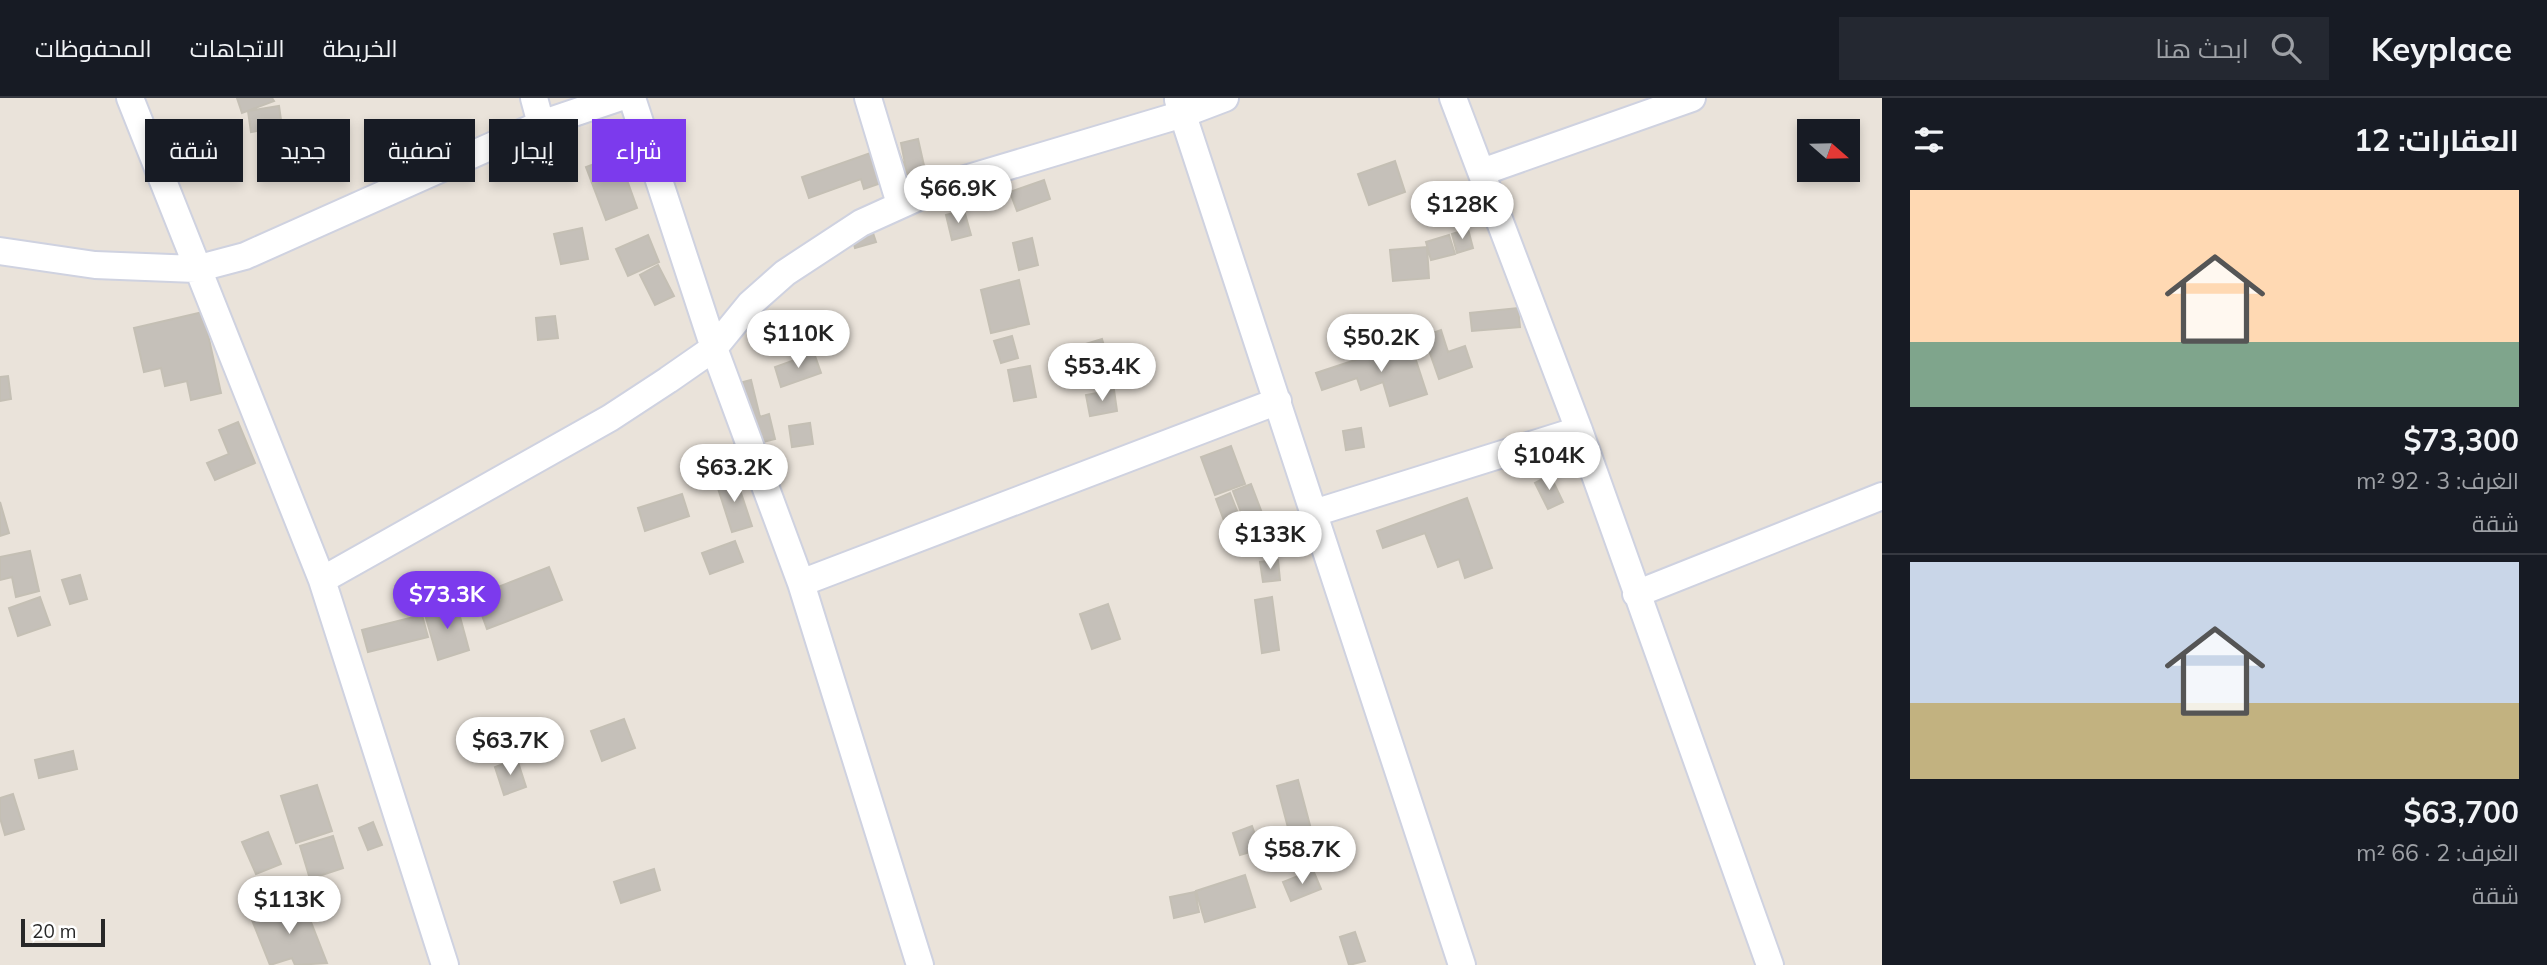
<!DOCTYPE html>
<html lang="ar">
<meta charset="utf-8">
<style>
:root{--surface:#171b24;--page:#242831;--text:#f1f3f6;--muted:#9ea1a6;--line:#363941;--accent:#7c3aed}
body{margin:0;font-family:Mulish,Cairo,sans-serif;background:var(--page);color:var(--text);direction:rtl;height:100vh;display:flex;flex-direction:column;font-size:26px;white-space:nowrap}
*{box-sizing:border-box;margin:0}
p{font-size:23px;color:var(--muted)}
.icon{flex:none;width:38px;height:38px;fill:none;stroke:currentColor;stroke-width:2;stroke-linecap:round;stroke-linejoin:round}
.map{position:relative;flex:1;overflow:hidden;direction:ltr}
.sheet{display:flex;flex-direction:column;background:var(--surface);width:665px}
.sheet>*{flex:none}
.guide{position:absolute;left:21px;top:21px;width:665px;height:63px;direction:rtl;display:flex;gap:14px}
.needle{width:46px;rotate:110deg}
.fabs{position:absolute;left:1797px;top:21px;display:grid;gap:14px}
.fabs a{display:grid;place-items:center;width:63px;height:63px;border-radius:0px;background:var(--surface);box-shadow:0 4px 10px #0003;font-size:35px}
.scale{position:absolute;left:21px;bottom:18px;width:84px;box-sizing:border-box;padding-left:7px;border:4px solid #282828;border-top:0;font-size:19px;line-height:24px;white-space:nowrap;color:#282828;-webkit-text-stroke:5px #fff;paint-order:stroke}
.price{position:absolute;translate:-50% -60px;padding:0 16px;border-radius:24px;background:#fff;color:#222;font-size:23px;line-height:46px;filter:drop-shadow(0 2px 4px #0008)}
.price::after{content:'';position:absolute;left:50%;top:42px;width:21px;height:16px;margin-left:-10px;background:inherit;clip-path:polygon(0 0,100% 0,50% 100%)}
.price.on{background:var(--accent);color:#fff}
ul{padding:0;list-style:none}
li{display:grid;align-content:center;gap:14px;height:371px;padding:0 28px}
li+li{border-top:2px solid var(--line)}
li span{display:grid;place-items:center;height:217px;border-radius:0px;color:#555}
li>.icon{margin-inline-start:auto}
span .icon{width:126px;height:126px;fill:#fffc;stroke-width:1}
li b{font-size:30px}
h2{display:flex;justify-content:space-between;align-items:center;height:84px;padding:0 28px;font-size:30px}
.pill{padding:0 24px;border-radius:0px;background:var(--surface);box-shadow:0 4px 10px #0003;font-size:24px;line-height:63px}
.pill.on{background:var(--accent);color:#fff}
header{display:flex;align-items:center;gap:42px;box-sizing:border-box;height:98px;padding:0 35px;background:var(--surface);border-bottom:2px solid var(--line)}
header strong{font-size:33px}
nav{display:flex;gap:38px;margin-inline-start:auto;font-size:24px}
.search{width:490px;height:63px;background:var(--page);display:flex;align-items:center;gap:18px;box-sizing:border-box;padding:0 24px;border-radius:0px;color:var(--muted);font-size:26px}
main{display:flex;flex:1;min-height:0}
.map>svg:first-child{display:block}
</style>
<header>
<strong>Keyplace</strong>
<div class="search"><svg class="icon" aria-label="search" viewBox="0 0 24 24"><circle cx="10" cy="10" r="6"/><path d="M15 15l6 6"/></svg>ابحث هنا</div>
<nav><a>الخريطة</a><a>الاتجاهات</a><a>المحفوظات</a></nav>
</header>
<main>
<section class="sheet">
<h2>العقارات: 12<svg class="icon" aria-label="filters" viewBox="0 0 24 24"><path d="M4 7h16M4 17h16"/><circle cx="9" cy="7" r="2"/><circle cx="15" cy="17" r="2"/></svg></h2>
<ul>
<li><span style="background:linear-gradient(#ffd9b3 70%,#7fa58c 0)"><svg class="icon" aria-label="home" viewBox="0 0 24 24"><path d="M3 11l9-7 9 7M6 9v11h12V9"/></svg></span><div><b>$73,300</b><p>الغرف: 3 · 92 m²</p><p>شقة</p></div></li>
<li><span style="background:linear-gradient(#c9d6e8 65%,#c2b280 0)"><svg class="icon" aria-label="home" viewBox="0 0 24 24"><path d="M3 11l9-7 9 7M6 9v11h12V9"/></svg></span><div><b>$63,700</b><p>الغرف: 2 · 66 m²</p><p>شقة</p></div></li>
</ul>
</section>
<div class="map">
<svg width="1882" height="867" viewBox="0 0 1882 867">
<rect width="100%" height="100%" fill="#eae3da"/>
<path fill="#c5c0b9" stroke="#c4bfb4" stroke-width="2" d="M237 0H272L274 3 242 15Z
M279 8 282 29 251 34 248 13Z
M918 41 925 72 907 76 901 45Z
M896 46 907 76 864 91 861 81 809 100 802 79Z
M618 57 637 110 606 122 586 69Z
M1395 63 1405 94 1369 107 1358 76Z
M1044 82 1050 101 1017 113 1010 94Z
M964 112 971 137 952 142 946 117Z
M871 129 876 144 855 150 851 136Z
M582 130 588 161 561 166 554 136Z
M1468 131 1473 150 1457 155 1452 136Z
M648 137 659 164 628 178 616 151Z
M1449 137 1455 156 1431 162 1426 144Z
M1032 140 1038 167 1019 172 1013 145Z
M1427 149 1429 180 1393 183 1390 152Z
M658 167 674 198 655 207 640 177Z
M1019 182 1029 226 991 235 981 192Z
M1518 210 1520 229 1472 233 1470 215Z
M203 214 221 295 191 302 187 283 165 288 161 270 144 274 134 230Z
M555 218 558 240 538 242 536 220Z
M1441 232 1448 254 1465 248 1472 269 1439 281 1424 238Z
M1012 238 1018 260 1001 265 994 243Z
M1102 241 1111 271 1075 282 1066 252Z
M1410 244 1427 296 1390 308 1383 284 1361 292 1357 280 1322 292 1316 275Z
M814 255 821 275 781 289 775 269Z
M1030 268 1036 299 1014 303 1008 272Z
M8 278 11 301 0 303V279Z
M751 282 760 319 769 316 775 341 736 351 720 290Z
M1114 292 1117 313 1090 318 1086 297Z
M238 324 255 365 215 382 207 365 229 356 219 332Z
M810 325 813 346 792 349 789 328Z
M1361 330 1364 349 1346 352 1343 333Z
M1231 348 1245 386 1215 397 1201 359Z
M735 377 752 428 732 434 716 384Z
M1550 377 1563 404 1548 411 1535 385Z
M1251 386 1262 415 1244 422 1233 393Z
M1230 395 1241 423 1226 428 1216 401Z
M682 396 689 418 645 433 638 410Z
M1467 400 1492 470 1465 480 1459 461 1438 469 1425 435 1383 450 1377 433Z
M0 404 9 435 0 438Z
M735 443 743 464 710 476 702 455Z
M30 453 39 493 16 499 12 479 0 482V459Z
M1278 462 1280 482 1263 484 1260 464Z
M549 469 562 502 487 531 475 498Z
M80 477 87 501 70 506 62 482Z
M40 499 50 527 18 538 9 510Z
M1272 499 1279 552 1262 555 1255 502Z
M456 504 469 552 438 562 424 513Z
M1108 506 1120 541 1092 551 1080 516Z
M422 517 428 539 368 554 362 532Z
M624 621 635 650 602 663 591 633Z
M73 653 77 671 39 680 35 662Z
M517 661 526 689 504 697 495 669Z
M1298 682 1316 750 1295 756 1277 688Z
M317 687 332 733 296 745 281 698Z
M13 696 24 731 5 737 0 720V700Z
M373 724 382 747 368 752 359 730Z
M1252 728 1260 751 1240 757 1233 735Z
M268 734 281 766 256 776 242 744Z
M333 738 343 770 310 781 300 748Z
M654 771 660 792 621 805 614 784Z
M1313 772 1321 791 1291 803 1283 784Z
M1245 777 1255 809 1205 824 1196 793Z
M1195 794 1199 814 1174 820 1170 799Z
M302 801 327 865 295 867 292 860 270 867 252 822Z
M1355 834 1365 863 1349 867 1340 839Z"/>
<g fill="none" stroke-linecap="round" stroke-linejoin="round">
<g stroke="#cfd2e0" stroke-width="30">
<path id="minor" d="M130 0 322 482 445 867
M534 0 541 26
M632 0 714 250 801 485 920 867
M868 0 900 106
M1453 0 1579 332 1770 867
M1178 2 1462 867
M1482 74 1692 0
M0 153 95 167 196 171 245 158 541 26 618 0
M1314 415 1579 332
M322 482 610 320 668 282 714 250 750 206 785 175 861 125 945 87 1183 16 1225 0
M801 485 1278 303
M1636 496 1882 398"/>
</g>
<use href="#minor" stroke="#fff" stroke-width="26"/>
</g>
</svg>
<div class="fabs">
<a><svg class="needle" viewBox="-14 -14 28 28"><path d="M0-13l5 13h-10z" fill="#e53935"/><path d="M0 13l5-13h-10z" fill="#9ea1a6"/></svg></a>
</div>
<div class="scale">20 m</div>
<b class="price" style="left:958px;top:127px">$66.9K</b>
<b class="price" style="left:1462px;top:143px">$128K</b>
<b class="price" style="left:798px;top:272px">$110K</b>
<b class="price" style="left:1381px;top:276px">$50.2K</b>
<b class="price" style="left:1102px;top:305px">$53.4K</b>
<b class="price" style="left:1549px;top:394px">$104K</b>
<b class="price" style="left:734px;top:406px">$63.2K</b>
<b class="price" style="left:1270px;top:473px">$133K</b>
<b class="price on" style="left:447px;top:533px">$73.3K</b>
<b class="price" style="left:510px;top:679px">$63.7K</b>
<b class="price" style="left:1302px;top:788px">$58.7K</b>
<b class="price" style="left:289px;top:838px">$113K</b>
<div class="guide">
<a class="pill on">شراء</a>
<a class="pill">إيجار</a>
<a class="pill">تصفية</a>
<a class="pill">جديد</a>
<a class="pill">شقة</a>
</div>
</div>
</main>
